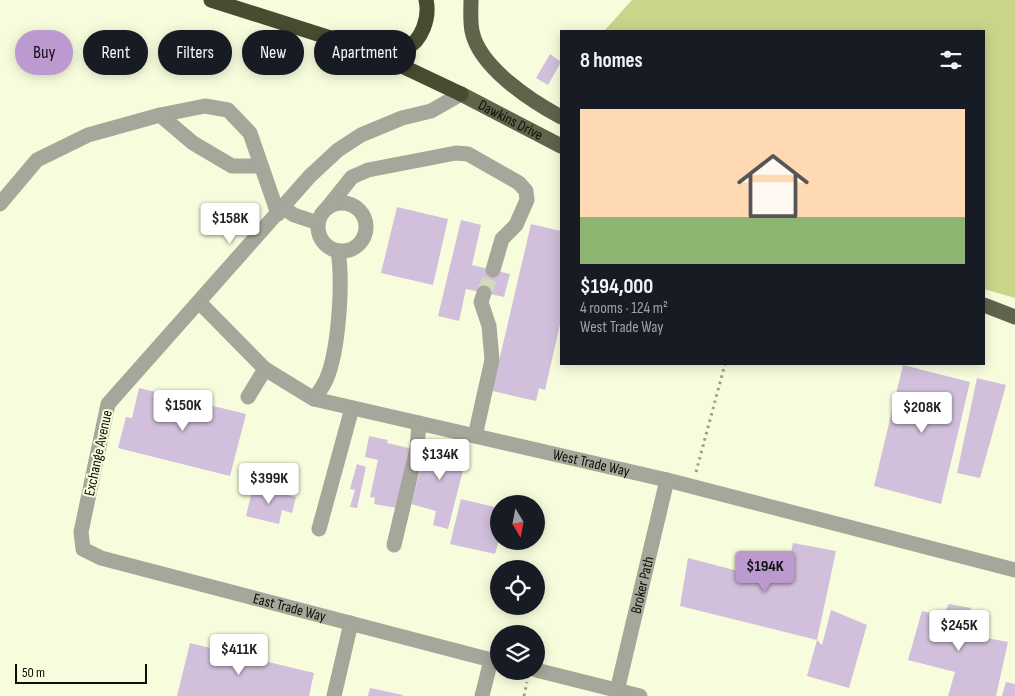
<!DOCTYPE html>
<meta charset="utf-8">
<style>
:root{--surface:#171b24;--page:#242831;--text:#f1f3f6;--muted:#9ea1a6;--line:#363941;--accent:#bc99ce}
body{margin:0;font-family:"Sofia Sans Condensed",sans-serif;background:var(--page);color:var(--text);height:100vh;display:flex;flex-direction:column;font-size:19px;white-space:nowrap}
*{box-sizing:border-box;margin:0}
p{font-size:16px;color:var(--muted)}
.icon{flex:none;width:28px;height:28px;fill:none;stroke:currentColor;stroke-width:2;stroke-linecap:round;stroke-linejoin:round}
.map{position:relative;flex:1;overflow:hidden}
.sheet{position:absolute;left:560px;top:30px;width:425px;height:335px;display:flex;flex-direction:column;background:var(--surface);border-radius:0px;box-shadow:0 2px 12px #0003}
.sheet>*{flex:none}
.banner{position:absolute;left:15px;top:30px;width:470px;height:45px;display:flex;gap:10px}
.needle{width:32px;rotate:170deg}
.controls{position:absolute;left:490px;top:495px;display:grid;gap:10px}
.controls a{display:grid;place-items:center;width:55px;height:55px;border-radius:50%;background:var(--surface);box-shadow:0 2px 12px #0003;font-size:25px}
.scale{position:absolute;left:15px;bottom:12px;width:132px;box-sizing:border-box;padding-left:5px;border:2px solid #0e0f05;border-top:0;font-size:14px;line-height:18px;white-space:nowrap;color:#0e0f05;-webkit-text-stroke:4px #f7fddc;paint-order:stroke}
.price{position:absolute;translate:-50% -42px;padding:0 11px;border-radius:5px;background:#fff;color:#222;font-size:16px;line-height:32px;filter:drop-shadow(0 1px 2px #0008)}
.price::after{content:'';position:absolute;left:50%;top:30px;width:15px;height:11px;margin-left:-8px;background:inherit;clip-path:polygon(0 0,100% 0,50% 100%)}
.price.selected{background:var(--accent);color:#111}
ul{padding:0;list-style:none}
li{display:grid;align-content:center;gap:10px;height:265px;padding:0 20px}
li+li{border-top:1px solid var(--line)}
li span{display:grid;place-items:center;height:155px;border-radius:0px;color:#555}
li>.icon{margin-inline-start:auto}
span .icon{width:90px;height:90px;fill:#fffc;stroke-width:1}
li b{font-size:21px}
h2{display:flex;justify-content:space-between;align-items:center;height:60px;padding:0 20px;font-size:21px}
.chip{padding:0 18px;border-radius:22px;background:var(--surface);box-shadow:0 2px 12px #0003;font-size:18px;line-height:45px}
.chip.selected{background:var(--accent);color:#111}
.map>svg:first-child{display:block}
</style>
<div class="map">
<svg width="1015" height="696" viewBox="0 0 1015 696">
<rect width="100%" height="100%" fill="#f7fddc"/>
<path fill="#cbd58a" d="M632 0H1015V298L984 289V31H604Z"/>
<path fill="#d1bfdb" d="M550 54 561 62 548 85 536 78Z
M397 207 448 219 433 285 381 273Z
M461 220 481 225 472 265 510 274 504 297 466 289 459 321 438 316Z
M531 224 561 231V320L545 390 539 388 536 401 492 391Z
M903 365 970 382 941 504 874 486Z
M977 378 1006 385 980 478 957 473Z
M139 388 246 414 230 476 118 448 126 417 132 418Z
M369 436 388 440 387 443 409 448 397 508 374 504 375 498 370 497 378 460 365 457Z
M428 441 468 451 448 529 433 525 436 511 411 504Z
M357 464 366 467 357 508 350 507 355 490 350 489Z
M253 487 296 497 292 513 282 510 279 524 246 516Z
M461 499 499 508V540L495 554 450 544Z
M793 543 836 551 817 640 680 606 688 558 784 583Z
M949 604 971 608 966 634 1008 642 996 696H948L955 672 908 660 922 611 942 616Z
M831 610 867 625 849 688 807 676 817 640 822 645Z
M190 643 314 673 309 696H177Z
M1006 682 1015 684V696H1002Z
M370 688 403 695 402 696H368Z"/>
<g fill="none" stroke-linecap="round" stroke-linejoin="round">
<path stroke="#d4d9bc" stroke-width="15" stroke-dasharray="15 8" stroke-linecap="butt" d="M484 293 493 270"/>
<path stroke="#9ca088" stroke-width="3" stroke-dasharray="2.5 4" stroke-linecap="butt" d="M696 472 725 364
M524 696 527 682"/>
<g stroke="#a4a799" stroke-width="15">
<path id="s1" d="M461 94 431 111 402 118 361 135 338 150 310 176 108 404 81 532 83 549 101 558 499 662"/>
<path d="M160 115 193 143 232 166H260"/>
<circle cx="342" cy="227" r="24"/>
<path d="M0 204 37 160 88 135 160 115 205 106 228 110 250 133 278 214"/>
<path d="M328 207 352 177 368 170 456 153 468 154 519 183 526 191 527 200 516 225 502 239 493 270"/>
<path d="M283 208 294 215 318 223"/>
<path id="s2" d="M199 302 265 369 314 399 667 480 1015 570"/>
<path d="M248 397 265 369"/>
<path d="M314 399C318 393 323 387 326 380 339 351 343 282 338 251"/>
<path d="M475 436 492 360 489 326 481 302 484 293"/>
<path d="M319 529 352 408"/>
<path d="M394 545 417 448 419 423"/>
<path d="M536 670 640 696"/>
<path id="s3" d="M617 691 667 480"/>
<path d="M334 696 351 623"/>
<path d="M482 696 491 660"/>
</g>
<g stroke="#60644c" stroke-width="15">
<path d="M471 0C471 10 470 21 472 31 479 67 531 101 561 117"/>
<path id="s4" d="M461 94 561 146"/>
<path d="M984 305 1015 317"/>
</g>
<path stroke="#484c31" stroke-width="15" d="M211 0 368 50 461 94
M374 51C384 51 396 53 406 48 422 41 430 17 426 0"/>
</g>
<g text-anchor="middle" stroke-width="4" stroke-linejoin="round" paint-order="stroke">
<g font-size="15" fill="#0e0f05" stroke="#f7fddc">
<text dy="5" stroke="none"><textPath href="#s4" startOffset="56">Dawkins Drive</textPath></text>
<text transform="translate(98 453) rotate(-78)" y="5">Exchange Avenue</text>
<text dy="5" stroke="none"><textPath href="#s2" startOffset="436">West Trade Way</textPath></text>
<text dy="5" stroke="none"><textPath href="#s3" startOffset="109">Broker Path</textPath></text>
<text dy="5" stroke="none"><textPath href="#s1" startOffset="842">East Trade Way</textPath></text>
</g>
</g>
</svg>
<div class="controls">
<a><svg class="needle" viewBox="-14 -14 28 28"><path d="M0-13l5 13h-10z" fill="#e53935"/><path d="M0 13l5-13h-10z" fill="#9ea1a6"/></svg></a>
<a><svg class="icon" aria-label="locate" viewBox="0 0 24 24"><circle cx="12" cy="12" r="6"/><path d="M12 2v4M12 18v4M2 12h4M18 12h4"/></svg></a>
<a><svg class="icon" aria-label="layers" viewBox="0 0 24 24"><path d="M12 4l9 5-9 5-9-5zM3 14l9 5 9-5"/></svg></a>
</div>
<div class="scale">50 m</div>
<b class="price" style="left:230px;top:245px">$158K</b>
<b class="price" style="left:183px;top:432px">$150K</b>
<b class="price" style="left:922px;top:434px">$208K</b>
<b class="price" style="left:440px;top:481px">$134K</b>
<b class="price" style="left:269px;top:505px">$399K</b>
<b class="price selected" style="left:765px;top:593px">$194K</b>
<b class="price" style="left:959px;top:652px">$245K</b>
<b class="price" style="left:239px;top:676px">$411K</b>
<div class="banner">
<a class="chip selected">Buy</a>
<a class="chip">Rent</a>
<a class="chip">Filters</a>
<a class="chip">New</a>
<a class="chip">Apartment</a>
</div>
<section class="sheet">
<h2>8 homes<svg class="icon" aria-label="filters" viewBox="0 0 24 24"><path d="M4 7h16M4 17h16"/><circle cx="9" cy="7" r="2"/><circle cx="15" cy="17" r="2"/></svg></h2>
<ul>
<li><span style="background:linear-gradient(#ffd9b3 70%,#8fb573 0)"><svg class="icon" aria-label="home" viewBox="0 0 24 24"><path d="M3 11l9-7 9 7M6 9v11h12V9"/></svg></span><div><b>$194,000</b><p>4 rooms · 124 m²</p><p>West Trade Way</p></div></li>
</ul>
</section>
</div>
